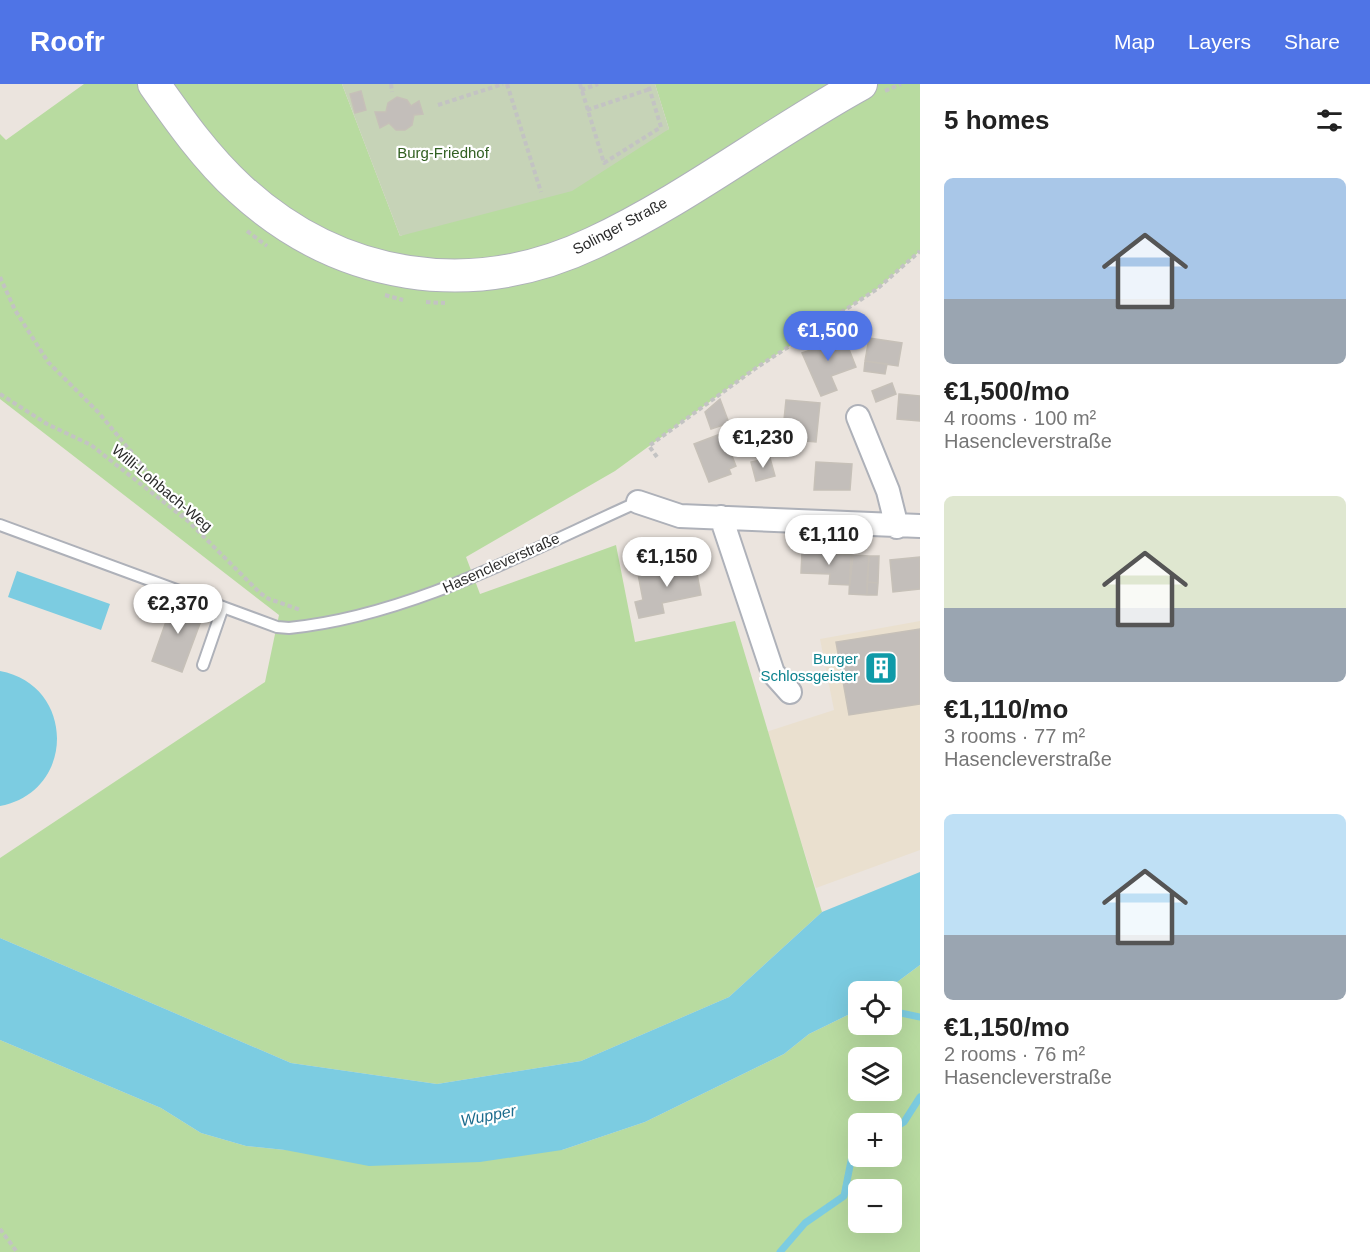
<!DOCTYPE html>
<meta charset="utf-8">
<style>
:root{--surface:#fff;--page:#f6f6f6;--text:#222;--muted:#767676;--accent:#4f74e6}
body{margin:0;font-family:Helvetica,sans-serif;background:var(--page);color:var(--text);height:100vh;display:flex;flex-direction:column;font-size:22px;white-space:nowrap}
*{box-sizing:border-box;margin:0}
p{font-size:20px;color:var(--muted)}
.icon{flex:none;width:33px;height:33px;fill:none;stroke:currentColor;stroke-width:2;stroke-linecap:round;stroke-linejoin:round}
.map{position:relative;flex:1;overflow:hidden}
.panel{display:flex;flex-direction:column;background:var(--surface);width:450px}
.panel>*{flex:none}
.buttons{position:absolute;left:848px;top:897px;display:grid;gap:12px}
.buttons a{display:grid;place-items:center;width:54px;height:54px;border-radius:9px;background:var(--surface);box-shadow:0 6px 24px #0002;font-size:30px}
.price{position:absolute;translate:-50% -51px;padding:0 14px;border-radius:21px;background:#fff;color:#222;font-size:20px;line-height:39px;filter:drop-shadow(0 2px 3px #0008)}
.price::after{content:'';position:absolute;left:50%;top:36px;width:18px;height:14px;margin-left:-9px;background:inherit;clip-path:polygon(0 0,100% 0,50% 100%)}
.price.on{background:var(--accent);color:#fff}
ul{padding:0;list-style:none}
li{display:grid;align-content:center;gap:12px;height:318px;padding:0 24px}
li span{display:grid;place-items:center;height:186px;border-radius:9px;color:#555}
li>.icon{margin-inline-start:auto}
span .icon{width:108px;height:108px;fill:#fffc;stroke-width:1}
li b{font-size:26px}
h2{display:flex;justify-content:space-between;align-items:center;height:72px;padding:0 24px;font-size:26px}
header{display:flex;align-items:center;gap:36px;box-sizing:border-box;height:84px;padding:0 30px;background:var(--accent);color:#fff}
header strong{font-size:28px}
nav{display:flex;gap:33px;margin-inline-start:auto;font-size:21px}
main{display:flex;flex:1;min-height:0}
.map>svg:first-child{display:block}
</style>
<header>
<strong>Roofr</strong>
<nav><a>Map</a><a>Layers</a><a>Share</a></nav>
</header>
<main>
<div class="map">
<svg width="920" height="1168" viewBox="0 0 920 1168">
<rect width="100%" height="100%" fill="#ebe4de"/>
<path fill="#eae0cf" d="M920 537V766L816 804 766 648 834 626 820 555Z"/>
<path fill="#b8dba0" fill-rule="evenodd" d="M84 0H342L400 152 669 45 655 0H920V167L877 205 756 284 615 387 466 473 480 510 616 461 635 558 735 537 822 828 729 913 581 977 437 1000 291 979 0 854V774L265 598 279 531 0 315V50L6 56Z
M920 881V1168H0V956L161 1024 201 1049 246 1062 285 1066H562L645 1038 784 970 809 950 858 926V940H891V908L885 907ZM858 974H891V1006H858ZM858 1040H891V1072H858ZM858 1106H891V1138H858Z"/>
<path fill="#c6d3b7" d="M342 0H655L669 45 572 107 400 152Z"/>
<path fill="#7ccce1" d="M17 487 110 520 101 546 8 513Z
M0 587C76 601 76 708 0 722Z
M920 788V881L885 907 858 908V926L809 950 784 970 645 1038 562 1066 480 1078 369 1082 285 1066 246 1062 201 1049 161 1024 0 956V854L291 979 437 1000 581 977 729 913 822 828Z"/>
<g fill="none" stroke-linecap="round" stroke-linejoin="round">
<path stroke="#7ccce1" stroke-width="7" d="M891 927 920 933
M891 1046 904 1038 920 1013
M780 1168 805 1139 844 1112 852 1072 858 1068"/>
</g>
<path fill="#c3beba" stroke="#c6c0b8" stroke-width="1.5" d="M361 7 366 26 355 29 350 10Z
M397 13 407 16 411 22 419 17 423 30 414 31 412 41 405 46H396L389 39 380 44 375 28H386L388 19Z
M827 246 834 260 845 255 856 283 831 292 837 306 821 312 802 269 819 263 815 252Z
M869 254 902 259 898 282 865 277Z
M865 277 887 280 885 290 864 287Z
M892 299 896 310 876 318 872 307Z
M899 310 920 312V337L897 335Z
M720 315 729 339 711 345 705 328Z
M786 316 820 319 816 358 782 355Z
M723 349 736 382 729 385 731 390 709 398 694 360Z
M773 357 775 368 764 370 762 359Z
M770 374 775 392 756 397 751 378Z
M816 378 852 380 850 406H814Z
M802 468 853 471 850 501 829 500 830 490 801 489Z
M851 471 869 472 867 511 849 510Z
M869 472H879L878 499 867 498Z
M920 473V505L893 508 890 476Z
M695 479 701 511 662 519 664 529 639 534 635 518 643 516 638 490Z
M867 498 878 499 877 511H867Z
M174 515 205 526 182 588 152 577Z
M920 545V620L849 631 836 558Z"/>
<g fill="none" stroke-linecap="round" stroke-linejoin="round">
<g stroke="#aeb1b9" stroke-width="14">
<path id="service" d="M0 441 277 543 289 544C410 532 528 467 638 418
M203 581 223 523"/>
</g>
<g stroke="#aeb1b9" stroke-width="26">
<path id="minor" d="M858 333 888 407 897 443
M638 418 680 432 920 442
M721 433 773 589 790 608"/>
</g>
<g stroke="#aeb1b9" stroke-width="34">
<path id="secondary" d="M154 0C180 37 206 74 240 105 339 196 471 217 593 159 687 115 770 50 861 0"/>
</g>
<path stroke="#c3c3c3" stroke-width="4" stroke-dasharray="4.5 3" stroke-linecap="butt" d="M391 0 392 8
M507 0 541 108
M580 0 604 79 661 43 648 0
M581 6 598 0
M885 7 901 0
M438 21 503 0
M587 26 650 5
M247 147 267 162
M0 193 15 226 48 278 99 329 185 433
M385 211 403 216
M426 218 445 219
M0 310 47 340 91 361 188 437 260 509 269 515 301 526
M657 373 649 362 756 284 877 205 920 167
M0 1145 17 1168"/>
<use href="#service" stroke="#fff" stroke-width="10"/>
<use href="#minor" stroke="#fff" stroke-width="22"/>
<use href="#secondary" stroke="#fff" stroke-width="32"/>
</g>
<defs>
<g id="building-square" transform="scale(1.725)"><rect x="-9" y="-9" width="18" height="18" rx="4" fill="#0f9aa8" stroke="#fff"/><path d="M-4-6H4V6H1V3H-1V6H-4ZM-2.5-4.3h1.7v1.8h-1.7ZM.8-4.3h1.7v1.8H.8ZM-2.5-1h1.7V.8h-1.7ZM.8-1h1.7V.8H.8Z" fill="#fff"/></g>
</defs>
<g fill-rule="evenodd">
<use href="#building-square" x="881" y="584"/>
</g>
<g text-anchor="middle" stroke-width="4.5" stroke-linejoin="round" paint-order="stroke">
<g font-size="15" fill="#326022" stroke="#fff">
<text x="443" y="74">Burg-Friedhof</text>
</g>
<g font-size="15" fill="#2a2a2a" stroke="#fff">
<text transform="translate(620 142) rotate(-28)" y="5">Solinger Straße</text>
<text transform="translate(162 404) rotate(40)" y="5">Willi-Lohbach-Weg</text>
<text transform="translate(501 479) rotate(-24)" y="5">Hasencleverstraße</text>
</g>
<g font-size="15" fill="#0d838f" stroke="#fff" text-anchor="end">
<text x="858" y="580">Burger<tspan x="858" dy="17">Schlossgeister</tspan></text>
</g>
<g font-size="16" font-style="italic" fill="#1c6c8d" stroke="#fff">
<text transform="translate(488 1031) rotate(-11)" y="6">Wupper</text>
</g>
</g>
</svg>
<div class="buttons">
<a><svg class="icon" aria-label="locate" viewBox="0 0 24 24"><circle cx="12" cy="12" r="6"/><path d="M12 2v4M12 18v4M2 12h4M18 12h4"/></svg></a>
<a><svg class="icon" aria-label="layers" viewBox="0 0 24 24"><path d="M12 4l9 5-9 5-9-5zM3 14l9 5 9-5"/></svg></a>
<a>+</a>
<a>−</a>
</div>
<b class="price on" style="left:828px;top:278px">€1,500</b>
<b class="price" style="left:763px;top:385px">€1,230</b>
<b class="price" style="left:829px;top:482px">€1,110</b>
<b class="price" style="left:667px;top:504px">€1,150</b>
<b class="price" style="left:178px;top:551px">€2,370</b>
</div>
<section class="panel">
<h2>5 homes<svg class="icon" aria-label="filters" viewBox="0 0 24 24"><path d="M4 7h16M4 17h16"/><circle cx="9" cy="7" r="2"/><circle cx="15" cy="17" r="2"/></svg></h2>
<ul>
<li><span style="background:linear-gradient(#a9c7e8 65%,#9aa5b1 0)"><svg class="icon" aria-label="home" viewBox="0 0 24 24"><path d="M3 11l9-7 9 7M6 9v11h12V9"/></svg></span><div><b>€1,500/mo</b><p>4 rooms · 100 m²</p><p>Hasencleverstraße</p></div></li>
<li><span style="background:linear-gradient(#dfe7d0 60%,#9aa5b1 0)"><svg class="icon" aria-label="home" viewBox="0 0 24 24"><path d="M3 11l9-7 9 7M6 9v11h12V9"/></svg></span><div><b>€1,110/mo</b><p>3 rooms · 77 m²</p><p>Hasencleverstraße</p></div></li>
<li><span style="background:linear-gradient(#bfe0f5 65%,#9aa5b1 0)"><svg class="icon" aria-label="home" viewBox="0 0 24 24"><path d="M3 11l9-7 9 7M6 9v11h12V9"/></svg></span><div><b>€1,150/mo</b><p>2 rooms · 76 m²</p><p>Hasencleverstraße</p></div></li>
</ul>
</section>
</main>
